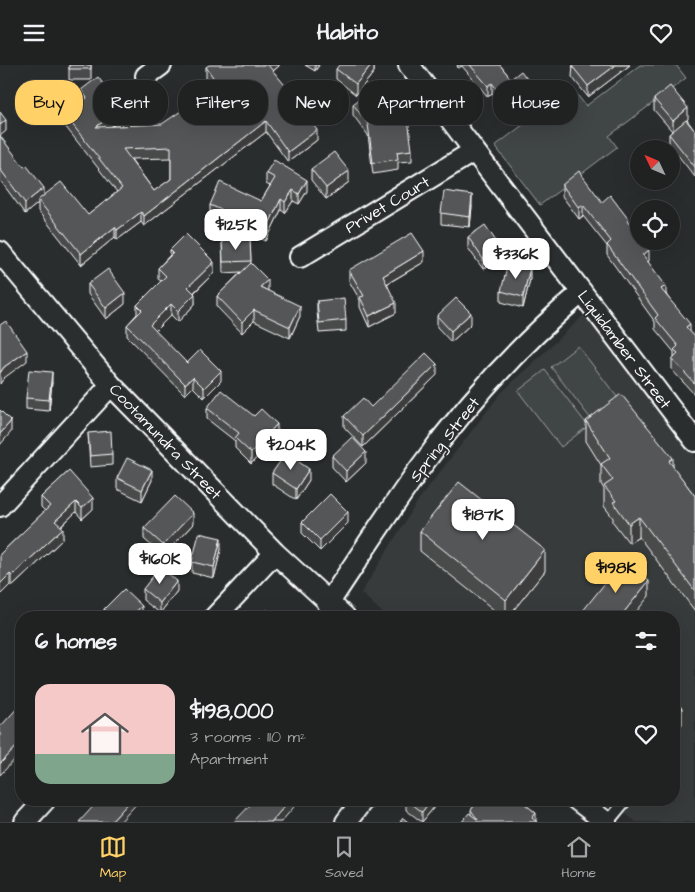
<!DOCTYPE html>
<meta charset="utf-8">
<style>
:root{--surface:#202222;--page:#2d2f2f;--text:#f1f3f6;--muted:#a2a4a5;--line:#3d3f40;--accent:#ffd166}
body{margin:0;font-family:"Architects Daughter",sans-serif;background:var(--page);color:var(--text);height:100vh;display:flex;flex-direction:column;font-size:19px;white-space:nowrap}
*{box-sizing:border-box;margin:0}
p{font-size:16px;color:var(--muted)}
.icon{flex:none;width:28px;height:28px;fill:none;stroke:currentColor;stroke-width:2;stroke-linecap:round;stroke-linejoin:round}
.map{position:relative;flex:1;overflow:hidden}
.panel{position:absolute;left:15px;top:546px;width:665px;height:195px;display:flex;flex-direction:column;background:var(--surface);border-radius:20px;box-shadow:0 5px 20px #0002,0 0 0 1px var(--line)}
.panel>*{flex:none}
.banner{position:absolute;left:15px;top:15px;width:665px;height:45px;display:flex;gap:10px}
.needle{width:32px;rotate:314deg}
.fabs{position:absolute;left:630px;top:75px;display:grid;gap:10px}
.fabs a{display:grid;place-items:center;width:50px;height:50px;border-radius:50%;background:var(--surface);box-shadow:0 5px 20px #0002,0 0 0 1px var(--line);font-size:25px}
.price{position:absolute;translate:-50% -42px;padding:0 11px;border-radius:10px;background:#fff;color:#222;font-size:16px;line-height:32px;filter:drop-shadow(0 1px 2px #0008)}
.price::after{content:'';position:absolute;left:50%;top:30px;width:15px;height:11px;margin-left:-8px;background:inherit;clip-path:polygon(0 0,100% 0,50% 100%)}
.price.on{background:var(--accent);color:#111}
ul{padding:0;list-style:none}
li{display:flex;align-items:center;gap:15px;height:125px;padding:0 20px}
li+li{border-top:1px solid var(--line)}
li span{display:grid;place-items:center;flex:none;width:140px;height:100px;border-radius:15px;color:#555}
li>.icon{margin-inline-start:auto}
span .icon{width:60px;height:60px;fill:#fffc;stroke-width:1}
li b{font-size:21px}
h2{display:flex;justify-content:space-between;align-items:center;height:60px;padding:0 20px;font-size:21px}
.tag{padding:0 18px;border-radius:20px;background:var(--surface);box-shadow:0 5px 20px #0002,0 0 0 1px var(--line);font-size:18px;line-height:45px}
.tag.on{background:var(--accent);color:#111}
header{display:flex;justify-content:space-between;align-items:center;height:65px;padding:0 20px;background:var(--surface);font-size:22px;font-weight:700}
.menu{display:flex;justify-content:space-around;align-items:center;height:70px;border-top:1px solid var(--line);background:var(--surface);font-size:14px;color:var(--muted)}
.menu a{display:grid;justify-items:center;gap:2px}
.menu .on{color:var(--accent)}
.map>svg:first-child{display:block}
</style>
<header><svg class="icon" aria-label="menu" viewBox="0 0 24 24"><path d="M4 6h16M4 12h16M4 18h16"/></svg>Habito<svg class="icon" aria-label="heart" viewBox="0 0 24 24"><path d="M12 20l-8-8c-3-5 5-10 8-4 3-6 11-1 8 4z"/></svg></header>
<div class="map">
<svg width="695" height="757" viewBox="0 0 695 757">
<rect width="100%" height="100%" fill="#2a2d2e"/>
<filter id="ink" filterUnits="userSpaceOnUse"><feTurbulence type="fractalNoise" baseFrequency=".02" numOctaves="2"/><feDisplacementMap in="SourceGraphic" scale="10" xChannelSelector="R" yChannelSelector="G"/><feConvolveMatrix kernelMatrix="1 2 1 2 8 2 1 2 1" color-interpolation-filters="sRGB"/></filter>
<g filter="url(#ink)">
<path fill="#373a3b" d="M584 250 695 381V757H636L608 735H674V552H387L361 528 419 434 501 328Z"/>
<path fill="#414445" stroke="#a0a2a2" d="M640 0H676L686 13 609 71 617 82 540 140 495 81 572 23 586 41Z
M578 281 621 337 594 358 551 302Z
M545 305 588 361 561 382 518 326Z"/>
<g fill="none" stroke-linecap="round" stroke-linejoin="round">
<g stroke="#fff" stroke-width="14">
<path id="lane" d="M608 757 626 735"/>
</g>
<g stroke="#fff" stroke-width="24">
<path id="street" d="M409 0 695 376
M146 11 161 0
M0 187 111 320 275 488 345 552
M300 192 474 86
M0 441 111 320
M328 539C358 494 388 447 420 403 466 339 521 279 582 227
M215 552 275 488
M577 735 606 757
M25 757 45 735
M346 757 363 735"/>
</g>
<use href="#lane" stroke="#2a2d2e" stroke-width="10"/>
<use href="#street" stroke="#2a2d2e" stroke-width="20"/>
</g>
<path fill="#494b4c" stroke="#fff" fill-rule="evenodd" d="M69 0H91V15H69Z
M279 0V1L273 6 294 34 317 75 288 97 266 67 144 161 141 157 117 175 115 172 81 200 38 146V138L25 149 0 115V71L44 131 88 150 117 127 65 61V50L81 37V25L121 54 111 61 214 59 230 47 206 13V2ZM171 93V114L154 126 131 94Z
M305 0H319L315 6Z
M374 0V7L356 30 336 14V4Z
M457 0H500L511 14 537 38 513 57 492 28 488 32 462 1 458 3Z
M573 0H630L588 32 572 12Z
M654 34 688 54 687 55 695 66V112L669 79V69L672 66 654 45Z
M353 39 412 85V96L398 97V105L373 109 368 70 353 50Z
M311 104 349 117 326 134 311 115Z
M266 108 307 126 299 139 293 136 285 148 281 145 266 176 210 150V140L261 136 270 121 266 119Z
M562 120 602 137 629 159 649 196 648 197 666 229 690 267 695 272V330L672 305V294L674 292V287L655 264V257L607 190V181L583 151 579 154 562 131Z
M472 141 470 162 441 159V148Z
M468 172 500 192 483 204 468 183Z
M250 174 251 199 268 226 300 251 290 273 254 256 242 268 217 242V231L241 207 223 208 222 175Z
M170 185 214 208 194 228 195 239 178 257 171 250 155 266 187 298 221 316 204 333 193 322 185 330 127 271V260L137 249V240L161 216 158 214V203L170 190Z
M424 197 387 219 396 248 369 262 360 242V235L349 216V205Z
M530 214 523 243 501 237V226Z
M88 219 125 239 106 254 88 229Z
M317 236 346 255V266L319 268 317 246Z
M437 251 471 259 451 277 437 262Z
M437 310 363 382 344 362V351L371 342Z
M52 317 49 346 26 344V333Z
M207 343 254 351 277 370 251 399 235 383V376L207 354Z
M586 356 673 402 695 431V546L639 472 629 478 613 457V453L604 441V424L601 419V400L586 376Z
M88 368 112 389V400L90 402Z
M332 391 366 398 346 417 332 402Z
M69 406 93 444 82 454 76 447 61 462 63 474 12 522 10 520 0 489 45 446 41 442V432Z
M272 408 309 415 296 435 272 419Z
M117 413 152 415 142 436 117 424Z
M302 457 348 458 320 486 302 468Z
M193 459 163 491 144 474V463Z
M420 466 545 506 508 552H503L420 486Z
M221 484 214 513 192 508V497Z
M143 524 177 526 160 548 143 535Z
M104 544 142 552H104Z
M406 735H439V736L422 757 406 745Z
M477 735H520L536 748 462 757 471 750V745L477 737Z"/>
<path fill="#3c3d3e" stroke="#fff" d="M268 0H279V1L268 10Z
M315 0H319L315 6Z
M371 0H374V7L356 30V19Z
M616 0H630L588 32V21Z
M492 18V28L488 32V21Z
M537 27V38L513 57V46Z
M121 43V54L96 73V62Z
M688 43V54L673 67V56Z
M6 55V66L0 71V60Z
M266 56V67L144 161V151Z
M317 65V75L288 97V87Z
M349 106V117L326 134V123Z
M307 115V126L299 139V129Z
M44 123V134L38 135V138L25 149V138Z
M293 125V136L285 148V137Z
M472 130V141L470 162V152Z
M281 134V145L266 176V165Z
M583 140V151L579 154V143Z
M141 147V157L117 175V165Z
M115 162V172L81 200V189Z
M500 182V192L483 204V194Z
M649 185V196L643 201V190Z
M424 186V197L383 221V211Z
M214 197V208L188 233V222Z
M530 203V214L523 243V232Z
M268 215V226L260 222Z
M666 221V232L661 224Z
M125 228V239L106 254V243Z
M195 229V239L178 257V246Z
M396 238V248L369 262V251Z
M171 239V250L150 271V260Z
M300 241V251L290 273V262Z
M254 245V256L242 268V257Z
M471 248V259L451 277V266Z
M690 259V269L686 262Z
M27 286V296L4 313 0 319V308L4 302Z
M437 299V310L363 382V371Z
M221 306V316L204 333V323Z
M52 307V317L49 346V335Z
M193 312V322L185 330V319Z
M11 356V367L0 380V369Z
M277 359V370L251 399V388Z
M366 387V398L346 417V406Z
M673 393V413L669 396Z
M309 404V415L296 435V424Z
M152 405V415L142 436V425Z
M93 433V444L82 454V443Z
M76 437V447L55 467V456Z
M348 447V458L320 486V475Z
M193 448V459L163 491V480Z
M639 452V472L629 478V459Z
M63 463V474L12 522V511Z
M221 473V484L214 513V502Z
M545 485V506L508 552H506V535Z
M10 509V520L0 530V519Z
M177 516V526L160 548V538Z
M649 516V531L632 552H620Z
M142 541V552H130Z
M682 643V659L674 670V654Z
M21 677V688L0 710V699Z
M131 735H140L120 757H111Z
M290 735H300L281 757H271Z
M431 735H439V736L422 757V747Z
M536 748V757L532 753Z"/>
<path fill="#555758" stroke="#fff" fill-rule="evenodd" d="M69 0H91V4H69Z
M209 0H268L294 31 292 32 317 65 288 87 266 56 144 151 141 147 117 165 115 162 81 189 38 135 61 117 88 150 122 123 65 50 87 33 81 25 98 12 121 43 96 62 162 59 197 35 214 59 234 43 206 2ZM171 82V114L154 126 123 84Z
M339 0H371L356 19 336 4Z
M470 0H500L511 14 521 6 537 27 513 46 492 18 488 21Z
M574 0H616L588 21 572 1Z
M670 21 688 43 673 56 654 34Z
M370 26 393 56 408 54 412 85 397 87 398 94 373 98 368 59 353 39Z
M0 47 6 55 0 60Z
M686 55 695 66V102L669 69Z
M0 71 24 102 27 101 44 123 25 138 0 104Z
M334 87 349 106 326 123 311 104Z
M274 95 307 115 299 129 293 125 285 137 281 134 266 165 210 140 220 117 261 136 275 113 266 108Z
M579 106 602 137 610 130 629 155 627 156 639 172V176H642L649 185 643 190 666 221 661 224 690 259 686 262 695 272V319L672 294 678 288 674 285 678 281 655 253 658 250 607 180 611 176 583 140 579 143 562 120Z
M444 126 472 130 470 152 441 148Z
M485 160 500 182 483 194 468 172Z
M412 168 424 186 383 211 396 238 369 251 360 232 364 231 349 205Z
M186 169 214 197 188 222 195 229 178 246 171 239 150 260 187 298 200 285 221 306 204 323 193 312 185 319 127 260 142 245 137 240 166 211 158 203 173 188 170 185Z
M250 174 251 196 223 197 222 175Z
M251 198 268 215 260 222 300 241 290 262 254 245 242 257 217 231Z
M508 198 530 203 523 232 501 226Z
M108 204 125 228 106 243 88 219Z
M344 233 346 255 319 258 317 236Z
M456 233 471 248 451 266 437 251Z
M6 256 27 286 4 302 0 308V260Z
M426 288 437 299 363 371 344 351 363 333 371 342Z
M29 305 52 307 49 335 26 333Z
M221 325 254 351 261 344 277 359 251 388 235 373 239 368 207 343Z
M621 329 673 393 669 396 695 431V526L639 452 629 459 613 437 616 436 604 421 613 415 601 399 610 393 586 356Z
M0 345 11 356 0 369Z
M111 366 112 389 90 391 88 368Z
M352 372 366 387 346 406 332 391Z
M286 388 309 404 296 424 272 408Z
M127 393 152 405 142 425 117 413Z
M69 406 93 433 82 443 76 437 55 456 63 463 12 511 10 509 0 519V489L50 441 41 432Z
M459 417 545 485 506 535 420 466Z
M330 429 348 447 320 475 302 457Z
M175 431 193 448 163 480 144 463Z
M199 468 221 473 214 502 192 497Z
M628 499 649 516 620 552H578L617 503 621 506Z
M160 502 177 516 160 538 143 524Z
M124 524 142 541 130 552H104L108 548 104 544Z
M268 545 270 552H241L240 549Z
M674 636 682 643 674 654Z
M21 639V677L0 699V662Z
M99 735H131L111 757H79Z
M255 735H290L271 757H234Z
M407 735H431L422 747Z
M479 735H520L536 748 532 753 537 757H462L469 748 478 755 471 745Z
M403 753 408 757H400Z"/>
</g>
<g text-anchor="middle" stroke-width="4" stroke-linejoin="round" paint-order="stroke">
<g font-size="16" fill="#fff" stroke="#2a2d2e">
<text transform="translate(387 139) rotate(-31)" y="6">Privet Court</text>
<text transform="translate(625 284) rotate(53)" y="6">Liquidamber Street</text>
<text transform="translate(444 374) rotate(-52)" y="6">Spring Street</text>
<text transform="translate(166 376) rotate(46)" y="6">Cootamundra Street</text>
</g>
</g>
</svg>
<div class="fabs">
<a><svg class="needle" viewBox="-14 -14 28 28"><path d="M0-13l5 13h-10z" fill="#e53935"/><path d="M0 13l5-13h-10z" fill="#a2a4a5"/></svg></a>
<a><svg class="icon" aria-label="locate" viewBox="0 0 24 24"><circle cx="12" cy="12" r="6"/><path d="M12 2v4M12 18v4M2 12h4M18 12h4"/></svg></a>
</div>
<b class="price" style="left:236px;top:186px">$125K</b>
<b class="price" style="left:516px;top:215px">$336K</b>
<b class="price" style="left:291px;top:406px">$204K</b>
<b class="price" style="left:483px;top:476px">$187K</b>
<b class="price" style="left:160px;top:520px">$160K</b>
<b class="price on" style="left:616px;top:529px">$198K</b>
<div class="banner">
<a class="tag on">Buy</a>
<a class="tag">Rent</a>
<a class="tag">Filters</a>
<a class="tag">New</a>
<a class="tag">Apartment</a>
<a class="tag">House</a>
</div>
<section class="panel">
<h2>6 homes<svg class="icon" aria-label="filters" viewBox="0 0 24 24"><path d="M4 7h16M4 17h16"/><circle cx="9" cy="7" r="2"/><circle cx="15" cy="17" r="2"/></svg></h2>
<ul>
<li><span style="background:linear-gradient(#f6c9c9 70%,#7fa58c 0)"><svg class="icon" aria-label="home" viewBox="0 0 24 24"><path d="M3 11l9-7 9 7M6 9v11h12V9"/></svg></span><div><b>$198,000</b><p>3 rooms · 110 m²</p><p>Apartment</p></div><svg class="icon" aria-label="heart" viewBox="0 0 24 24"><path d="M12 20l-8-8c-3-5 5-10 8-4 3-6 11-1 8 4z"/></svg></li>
</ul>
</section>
</div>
<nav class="menu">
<a class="on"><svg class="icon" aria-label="map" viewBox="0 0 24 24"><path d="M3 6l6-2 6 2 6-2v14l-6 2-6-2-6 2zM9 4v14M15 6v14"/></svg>Map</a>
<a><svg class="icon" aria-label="saved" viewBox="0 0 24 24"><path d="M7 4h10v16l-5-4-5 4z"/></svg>Saved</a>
<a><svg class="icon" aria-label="home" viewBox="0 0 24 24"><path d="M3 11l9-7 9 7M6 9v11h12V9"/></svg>Home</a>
</nav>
